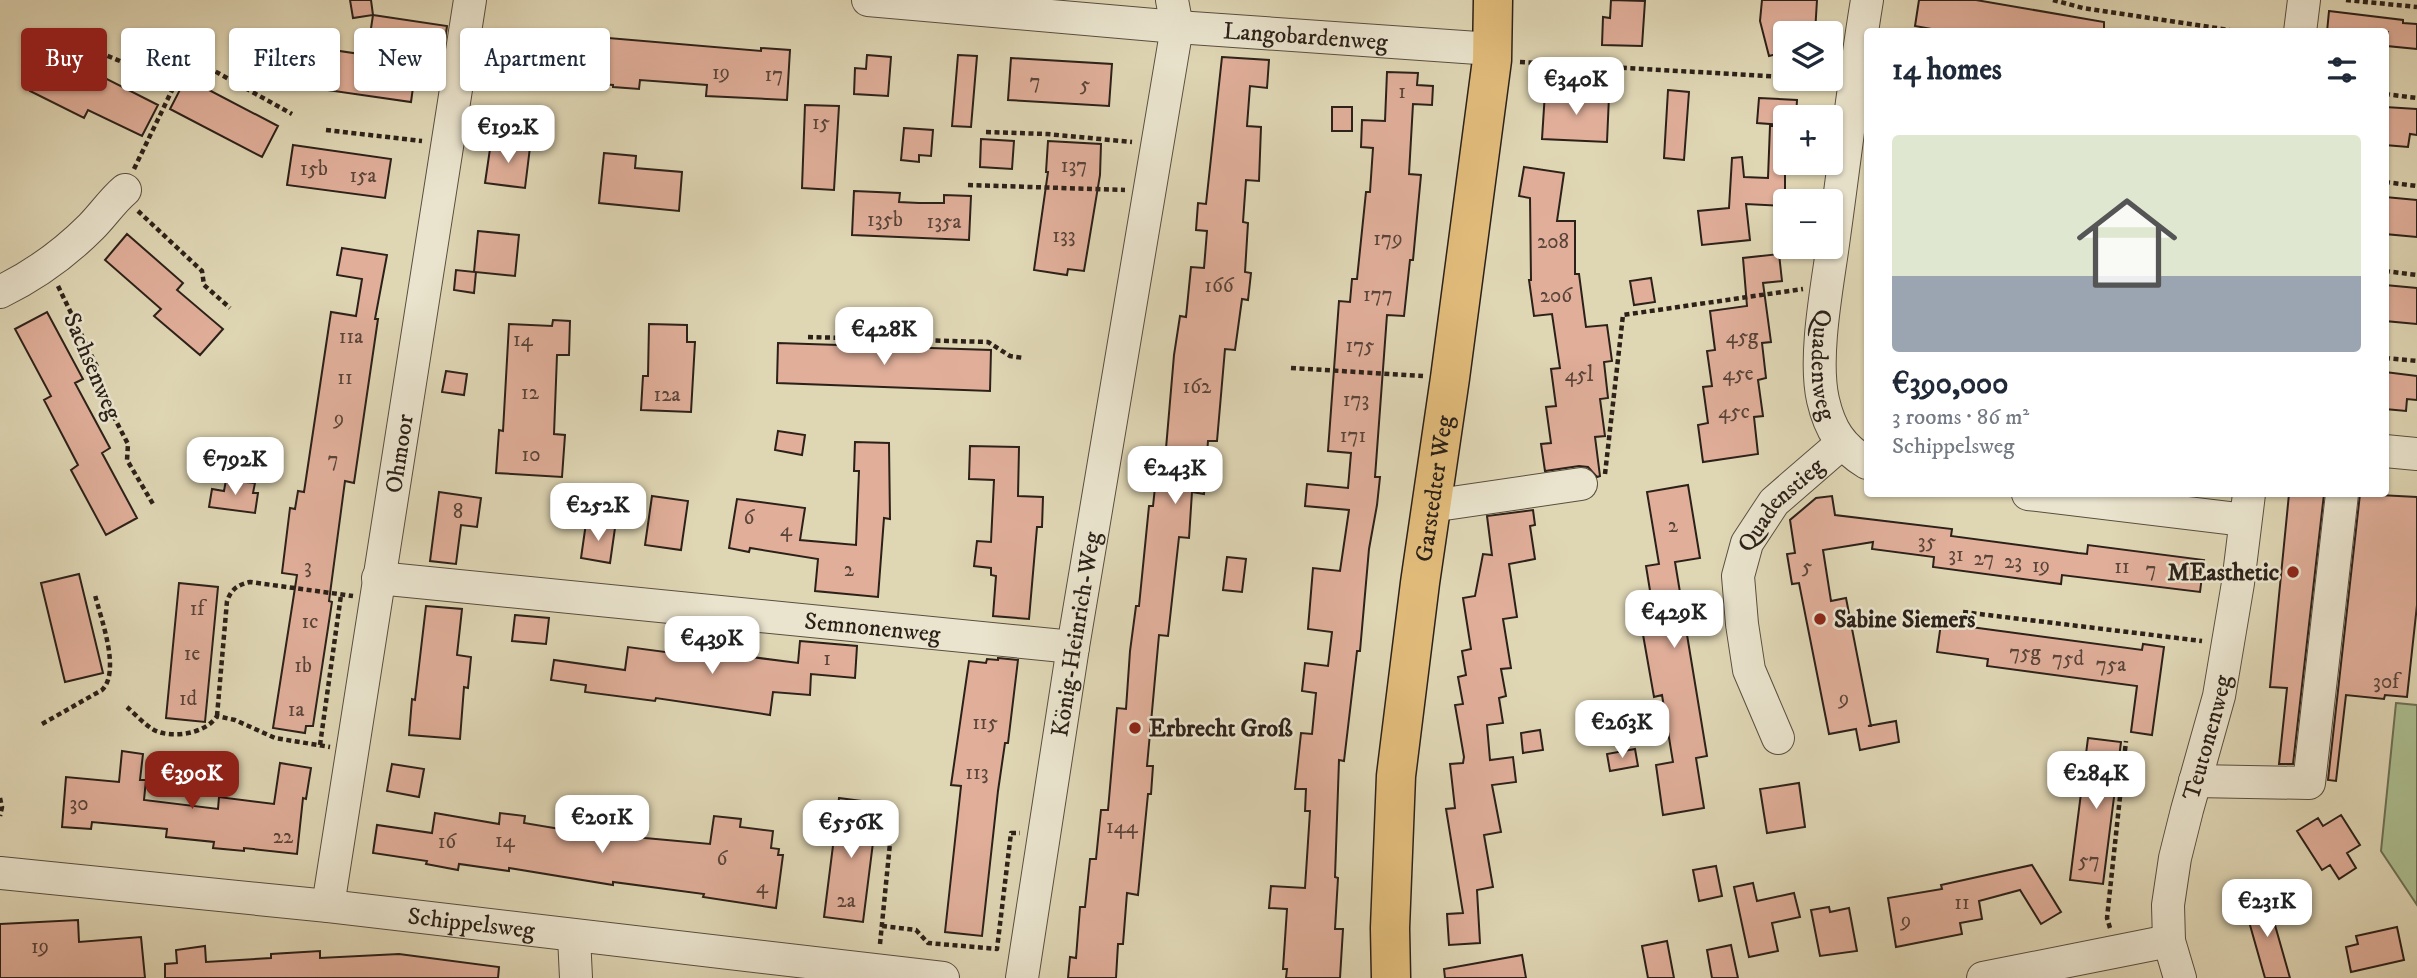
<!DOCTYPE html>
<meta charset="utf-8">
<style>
:root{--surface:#fff;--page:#f2f2f3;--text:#1f2937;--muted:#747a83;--line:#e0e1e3;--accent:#8f2418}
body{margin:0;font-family:"IM FELL DW Pica",serif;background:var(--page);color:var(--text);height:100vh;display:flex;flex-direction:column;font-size:26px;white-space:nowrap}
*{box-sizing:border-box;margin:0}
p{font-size:23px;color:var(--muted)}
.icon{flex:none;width:38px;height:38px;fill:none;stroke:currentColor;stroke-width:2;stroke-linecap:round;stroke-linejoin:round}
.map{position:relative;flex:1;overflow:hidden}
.sheet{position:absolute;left:1864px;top:28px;width:525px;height:469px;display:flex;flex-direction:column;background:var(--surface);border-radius:7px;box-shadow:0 2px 5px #0004}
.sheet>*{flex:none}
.banner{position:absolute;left:21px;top:28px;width:665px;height:63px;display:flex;gap:14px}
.controls{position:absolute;left:1773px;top:21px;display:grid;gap:14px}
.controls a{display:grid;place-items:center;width:70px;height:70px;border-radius:7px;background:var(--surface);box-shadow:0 2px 5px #0004;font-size:35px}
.price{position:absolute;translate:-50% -60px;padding:0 16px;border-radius:14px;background:#fff;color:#222;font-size:23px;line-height:46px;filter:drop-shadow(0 2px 4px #0008)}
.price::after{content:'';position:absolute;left:50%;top:42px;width:21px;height:16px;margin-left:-10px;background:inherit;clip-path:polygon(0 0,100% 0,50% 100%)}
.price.selected{background:var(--accent);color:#fff}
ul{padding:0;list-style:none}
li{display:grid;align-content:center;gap:14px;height:371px;padding:0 28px}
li+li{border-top:2px solid var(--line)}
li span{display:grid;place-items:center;height:217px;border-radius:7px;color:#555}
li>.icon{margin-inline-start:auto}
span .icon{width:126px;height:126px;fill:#fffc;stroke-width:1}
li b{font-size:30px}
h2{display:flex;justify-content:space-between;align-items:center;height:84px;padding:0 28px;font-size:30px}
.pill{padding:0 24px;border-radius:7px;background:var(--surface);box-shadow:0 2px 5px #0004;font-size:24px;line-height:63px}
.pill.selected{background:var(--accent);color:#fff}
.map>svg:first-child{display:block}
</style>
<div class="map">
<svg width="2417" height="978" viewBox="0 0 2417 978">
<rect width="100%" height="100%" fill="#dfd6b4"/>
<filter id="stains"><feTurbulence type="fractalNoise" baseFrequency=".00286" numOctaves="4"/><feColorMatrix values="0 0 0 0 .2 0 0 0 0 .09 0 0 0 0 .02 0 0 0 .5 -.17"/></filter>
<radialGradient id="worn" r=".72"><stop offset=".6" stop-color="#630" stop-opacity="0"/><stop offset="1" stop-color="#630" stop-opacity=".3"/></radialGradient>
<path fill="#acbf91" stroke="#6c7055" stroke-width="2" d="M2396 703 2417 705V905L2381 851Z"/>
<path fill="#e0ae99" stroke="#2c2119" stroke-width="2" d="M350 0H371L373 15 353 18Z
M1611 0 1645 1 1642 46 1602 45 1603 17 1610 18Z
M1762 0H1817L1815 33H1785V52L1769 56 1760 21Z
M1919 0H1976L2104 22V32H1948L1915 26Z
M2329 11 2403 20V23L2417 24V49L2387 46 2388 32H2327Z
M373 15 447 26 444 48 419 44 411 102 313 88 319 48 367 55Z
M503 29 761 51V48L790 50 787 100 706 96 707 85 640 80 639 89 613 87V85L558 81 559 76 499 70Z
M867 55 891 57 888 96 854 94 855 68 866 69Z
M958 55 977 56 971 127 952 126Z
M1222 57 1269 60 1267 88 1250 86 1247 126 1261 127 1259 181 1246 180 1243 222 1248 223 1245 272 1251 273 1248 300 1242 299 1235 350 1225 349 1217 441H1208L1204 494 1192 492 1189 538 1179 537 1168 636 1159 635 1147 766H1153L1151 794H1148L1138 895 1127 893 1123 944H1118L1116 978H1068L1070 957 1076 958 1080 907H1085L1090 859H1096L1101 810H1108L1117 708 1126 709 1130 651 1136 606H1139L1149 506H1153L1158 459 1165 460 1174 355 1180 316 1186 317 1191 267 1204 268 1207 231 1196 230 1198 203 1206 204Z
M46 58 101 86 105 78 158 105 142 136 88 110 84 118 30 91Z
M1011 58 1112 64 1109 106 1008 100Z
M1387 72 1418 73 1417 85 1433 86 1432 105 1413 104 1409 174 1421 175 1413 260H1410L1404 316 1387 315 1375 477H1380L1377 505 1369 549 1360 651H1357L1344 761 1339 760 1335 877 1338 878 1335 929H1343L1340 978H1286L1287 969H1283L1287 909 1269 908 1271 886 1305 888 1310 811H1305L1306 789H1295L1301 733 1312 734 1316 693 1302 691 1305 663 1328 666 1332 632 1308 629 1313 568 1340 571 1349 510 1305 506 1307 484 1348 488 1351 453 1328 451 1339 301 1350 302 1352 279H1357L1366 192H1370L1373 148 1361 147 1362 120 1385 121Z
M186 78 278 126 262 157 170 109Z
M1668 90 1689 92 1684 160 1664 158Z
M1545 92 1609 96 1607 142 1542 139Z
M1759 98 1797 100 1796 117H1785V125L1757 123Z
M805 105 839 106 834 190 802 188Z
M1332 107H1352V131H1332Z
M2385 107 2417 109V135L2410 134 2408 147 2385 145Z
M1770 126H1785V206L1746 204 1750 240 1702 245 1698 211 1729 208 1732 158 1742 157 1744 177 1768 178Z
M904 128 933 130 931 156 919 155V162L901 160Z
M981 139 1014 141 1012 169 980 167Z
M1048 141 1101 144 1100 175 1084 271 1068 269 1067 275 1034 270 1048 172H1046Z
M491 142 530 147 525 188 485 183Z
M293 145 391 159 385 198 287 185Z
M604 153 636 156 635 168 682 172 679 211 599 203Z
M1524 167 1564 173 1557 221H1575V274H1579L1586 327 1607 325 1612 361 1604 362 1608 398 1600 399 1605 436 1595 437 1600 476 1597 477 1588 467 1579 466 1545 471 1541 444 1551 443 1546 407 1556 406 1551 369 1560 368 1552 314 1534 316 1529 280H1531L1530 198 1519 196Z
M854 191 900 193 899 202 919 203H944V195L971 196 969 240 852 235Z
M2385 197 2417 200V237L2385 234Z
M478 231 519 235 515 276 476 272 474 293 454 290 456 270 474 272Z
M127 234 183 283 177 290 223 329 200 355 154 316 161 309 105 260Z
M342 248 387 255 375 319H378L354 483 345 481 329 601 332 602 313 726H306L305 733 273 728 297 575 282 573 290 508 295 509 298 491 304 492 331 312 356 316 362 279 337 275Z
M1779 254 1782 281 1763 283 1771 342 1762 343 1766 378 1758 380 1763 416 1754 417 1758 454 1703 462 1698 425 1708 423 1703 387 1712 386 1707 351 1715 350 1710 311 1747 306 1743 258Z
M1651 278 1655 302 1634 305 1630 281Z
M2385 285 2417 288V324L2385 321Z
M47 312 83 379 75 383 110 448 102 453 137 518 106 535 71 470 78 465 44 400 51 396 15 329Z
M553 320 570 321 569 355H557L554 434 565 435 562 477 496 473 499 430 503 431 509 324 552 326Z
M649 324 687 325V342H695L691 412 641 410 643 376H648Z
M778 343 991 350 990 391 777 383Z
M446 371 467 374 464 395 442 392Z
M2385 372 2417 376V400L2407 399 2406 411 2385 409Z
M778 431 805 435 802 455 775 450Z
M855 442 889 443 890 519 884 518 878 597 815 591 818 559 750 548 749 552 729 548 737 499 805 508 800 540 856 545 859 471H854Z
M970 446 1019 447 1018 496 1043 497 1042 527H1037L1029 619 993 616 996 576 991 575V568L974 566 977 541 991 542 994 480 969 479Z
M226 480 255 483 253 493H258L255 513 209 507 212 489 224 491Z
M1688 485 1700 558 1675 562 1707 756 1696 758 1704 808 1663 815 1656 765 1673 762 1662 695 1654 697 1639 612 1653 609 1646 566 1659 564 1647 492Z
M439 492 481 498 477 527 461 525 456 564 430 561Z
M2289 494H2324L2293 764H2279L2287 688 2270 687Z
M2360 494 2417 497V605L2407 697 2385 695 2384 699 2346 695 2336 781 2328 780Z
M652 496 688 501 681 550 645 545Z
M1832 496 1835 515 1952 529 1951 536 2078 553 2087 554 2088 545 2204 560 2200 592 2062 575 2061 584 1933 567 1934 557 1872 549 1873 542 1823 550 1831 601 1846 598 1871 726H1868L1896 721 1899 742 1860 750 1856 729 1829 734 1799 583 1792 584 1787 554 1795 553 1790 520 1816 498Z
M1533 510 1535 525 1530 526 1535 559 1509 564 1517 617 1503 619 1511 668 1501 669 1506 696 1499 698 1503 723 1487 725 1490 760 1513 757 1516 782 1492 785 1501 832 1484 835 1493 887 1477 890 1480 943 1449 945 1447 914 1463 913 1446 809 1455 808 1450 764 1463 763 1464 757 1455 705 1463 704 1458 677 1466 675 1462 651 1471 649 1463 598 1475 596 1483 554 1492 555 1487 516Z
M586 523 615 528 610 563 581 558Z
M1227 557 1246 559 1242 592 1223 590Z
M79 574 103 673 65 682 41 583Z
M179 583 218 587 205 722 166 718Z
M426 606 462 609 457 655 471 657 468 688 464 687 460 739 409 735 412 699 415 700Z
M515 615 549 618 546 644 512 641Z
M1941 623 2142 650 2143 644 2164 647 2152 735 2131 732 2137 686 1987 666 1988 659 1937 652Z
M800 641 857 646 855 678 811 674 810 695 773 692 770 715 656 698 655 701 585 692 586 685 551 680 554 660 625 670 628 647 680 654 681 650 728 657V654L798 663Z
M998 658 1018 660 1008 743H1005L998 791 982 936 945 932 961 786 951 785 969 661 986 663 987 659 998 660Z
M1540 730 1543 750 1523 753 1521 733Z
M2088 738 2121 742 2103 884 2070 880Z
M1635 749 1638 766 1610 771 1607 754Z
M122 751 143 754 140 780H146L144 800 218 809 219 797 274 804 280 763 311 768 306 799 303 798 297 854 244 848V851L213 848 214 842 166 837 167 829 92 822 91 829 62 827 66 777 119 782Z
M392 764 424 769 419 797 387 791Z
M1799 783 1805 827 1767 833 1760 789Z
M839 798 878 803 863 922 824 917Z
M435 813 499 824 500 813 525 816 524 823 578 832 579 826 645 838 710 844 714 816 741 819 740 827 773 831 771 848 779 849 778 855H783L776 908 703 897 704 894 613 882V885L509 868V871L459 864 458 870 426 864 427 861 373 853 377 825 432 833Z
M2341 815 2360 845 2347 853 2356 868 2339 879 2330 865 2322 870 2297 831 2318 818 2323 826Z
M2032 865 2061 912 2041 924 2020 890 1979 901 1982 919 1960 923 1962 934 1896 947 1888 898 1942 889 1941 885Z
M1716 866 1722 896 1699 901 1693 870Z
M1753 883 1757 901 1794 893 1800 917 1772 923 1778 951 1749 957 1734 887Z
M2267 897 2290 978H2265L2244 904Z
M1829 907 1830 912 1849 908 1857 951 1820 956 1811 910Z
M78 920 79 942 141 937 145 978H0V924Z
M2397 927 2404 960 2351 972 2346 947 2358 944 2356 936Z
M1667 941 1674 978H1648L1642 946Z
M1731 945 1738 978H1712L1707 950Z
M205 946 206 962 271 958V954L320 951V958L399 954 499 967 498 978H165V964L177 963 176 950Z
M1522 955 1526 978H1445L1444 969Z"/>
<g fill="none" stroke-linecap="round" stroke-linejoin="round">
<g stroke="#594e40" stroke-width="34">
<g id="minor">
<path id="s1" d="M868 0 1177 27 1492 49"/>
<path id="s2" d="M1867 0C1854 79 1845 158 1834 237 1828 283 1813 356 1823 400 1830 430 1841 447 1867 463"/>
<path d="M2300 32 2304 0"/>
<path d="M0 292C33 276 65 253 91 227 103 215 112 201 125 190"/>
<path d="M2385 451 2417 454"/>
<path d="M2028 494 2245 520"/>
<path d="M1431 506 1581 484"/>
<path id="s3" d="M378 578 1073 647"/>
<path id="s4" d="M1778 738 1749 670 1742 624 1738 576 1747 543 1774 502 1841 444"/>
<path d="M2195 781 2309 783 2342 494"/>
<path id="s5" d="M0 873 328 906 943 978"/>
<path id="s6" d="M328 906 470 0"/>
<path d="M574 936 576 978"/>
<path id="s7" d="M1022 978 1073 647 1177 27 1172 0"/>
<path d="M1983 978 2169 941"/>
<path id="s8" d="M2180 978 2169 941 2168 905 2175 858 2187 810 2219 696 2238 583 2249 494"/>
</g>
</g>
<g stroke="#2c2119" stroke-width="41">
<g id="major">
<path id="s9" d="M1391 978 1390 928 1396 776 1420 583 1450 378 1492 60 1493 0"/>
</g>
</g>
<path stroke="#2c2119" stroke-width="4.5" stroke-dasharray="5 3.5" stroke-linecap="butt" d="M2053 0 2083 8 2243 32
M2346 0 2417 7
M84 46 175 84
M1520 62 1785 77
M2385 94 2417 98
M326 130 422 141
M986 132 1047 134 1132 142
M134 169 175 84 191 58 292 114
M2385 182 2417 186
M968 185 1125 190
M138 211 202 271 204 285 230 308
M2385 271 2417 275
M58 286 98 369 94 379 128 444 127 460 153 504
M808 337 988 342 1010 356 1024 358
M2385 358 2417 361
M1291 368 1423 376
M1605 474 1623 315 1803 289
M1963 612 2202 641
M127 707C135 714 144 724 154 730 171 739 206 734 217 716L235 720 275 738 330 747
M217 716 227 601C232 588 238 585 250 582L353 596
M42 724 102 690C121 671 101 619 95 595
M320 745 341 595
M0 798 2 807 0 816
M882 926 916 930 928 943 997 949 1011 833H1020
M2110 928 2107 918 2126 741
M880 944 893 813"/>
<use href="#minor" stroke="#eae4ce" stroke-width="32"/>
<use href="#major" stroke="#e0bb7a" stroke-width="38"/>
</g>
<g fill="#8f2418" stroke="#eae4ce" stroke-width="2.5">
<circle cx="2293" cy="572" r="7"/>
<circle cx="1820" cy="619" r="7"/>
<circle cx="1135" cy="728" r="7"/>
</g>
<g text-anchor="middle" stroke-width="5" stroke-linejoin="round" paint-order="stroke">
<g font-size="21" fill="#594439">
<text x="721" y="79">19</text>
<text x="774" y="81">17</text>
<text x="1035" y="88">7</text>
<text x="1085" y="91">5</text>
<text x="1402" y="98">1</text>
<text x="821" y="129">15</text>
<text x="1074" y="172">137</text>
<text x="314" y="175">15b</text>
<text x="363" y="182">15a</text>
<text x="885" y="226">135b</text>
<text x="944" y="228">135a</text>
<text x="1064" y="242">133</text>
<text x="1388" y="245">179</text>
<text x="1553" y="248">208</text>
<text x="1219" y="292">166</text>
<text x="1378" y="301">177</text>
<text x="1556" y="302">206</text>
<text x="351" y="343">11a</text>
<text x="1742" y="343">45g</text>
<text x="523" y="346">14</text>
<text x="1360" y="352">175</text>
<text x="1738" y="380">45e</text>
<text x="1579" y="381">45l</text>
<text x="345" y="384">11</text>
<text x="1197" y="393">162</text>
<text x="530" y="399">12</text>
<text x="667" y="401">12a</text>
<text x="1356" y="406">173</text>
<text x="1734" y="418">45c</text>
<text x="339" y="425">9</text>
<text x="1353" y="442">171</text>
<text x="531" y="461">10</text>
<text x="333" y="466">7</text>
<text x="458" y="518">8</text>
<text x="749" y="524">6</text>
<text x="1673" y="532">2</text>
<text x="786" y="536">4</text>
<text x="1927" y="548">35</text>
<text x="1956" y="561">31</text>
<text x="1984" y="565">27</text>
<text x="2013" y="568">23</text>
<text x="2041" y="572">19</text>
<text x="308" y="573">3</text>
<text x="1807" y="573">5</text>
<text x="2122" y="573">11</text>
<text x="849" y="576">2</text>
<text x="2151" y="576">7</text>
<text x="197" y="615">1f</text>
<text x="310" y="628">1c</text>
<text x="2025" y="659">75g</text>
<text x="192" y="660">1e</text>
<text x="827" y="665">1</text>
<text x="2068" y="665">75d</text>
<text x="2111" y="671">75a</text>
<text x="303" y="672">1b</text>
<text x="2386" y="688">30f</text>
<text x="188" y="705">1d</text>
<text x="1844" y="705">9</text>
<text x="296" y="716">1a</text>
<text x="985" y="729">115</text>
<text x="977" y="779">113</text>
<text x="79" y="810">30</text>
<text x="1122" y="833">144</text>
<text x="283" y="843">22</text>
<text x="505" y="847">14</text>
<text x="447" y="848">16</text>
<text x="722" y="865">6</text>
<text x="2089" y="867">57</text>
<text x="762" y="893">4</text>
<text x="846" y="907">2a</text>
<text x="1962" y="909">11</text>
<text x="1906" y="927">9</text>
<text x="40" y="953">19</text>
</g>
<g font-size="24" fill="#2c2119" stroke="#eae4ce">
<text dy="8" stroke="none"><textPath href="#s1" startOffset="439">Langobardenweg</textPath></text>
<text dy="8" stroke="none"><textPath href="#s2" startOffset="368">Quadenweg</textPath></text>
<text transform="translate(93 366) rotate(67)" y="8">Sachsenweg</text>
<text dy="8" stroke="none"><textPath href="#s6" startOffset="458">Ohmoor</textPath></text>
<text dy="8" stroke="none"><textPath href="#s9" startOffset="492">Garstedter Weg</textPath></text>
<text dy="8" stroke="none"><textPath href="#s4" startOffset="254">Quadenstieg</textPath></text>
<text dy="8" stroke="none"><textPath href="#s3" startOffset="497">Semnonenweg</textPath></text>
<text dy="8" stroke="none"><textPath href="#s7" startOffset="348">König-Heinrich-Weg</textPath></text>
<text dy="8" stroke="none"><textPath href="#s8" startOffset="247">Teutonenweg</textPath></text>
<text dy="8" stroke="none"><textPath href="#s5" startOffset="474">Schippelsweg</textPath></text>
</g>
<g font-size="24" font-weight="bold" fill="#2c2119" stroke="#eae4ce" text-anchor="start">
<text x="2279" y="580" text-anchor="end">MEasthetic</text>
<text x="1834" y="627">Sabine Siemers</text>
<text x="1149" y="736">Erbrecht Groß</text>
</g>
</g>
<rect width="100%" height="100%" filter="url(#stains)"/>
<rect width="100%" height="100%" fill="url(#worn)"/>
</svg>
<div class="controls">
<a><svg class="icon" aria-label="layers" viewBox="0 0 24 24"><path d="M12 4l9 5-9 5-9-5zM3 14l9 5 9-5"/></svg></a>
<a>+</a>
<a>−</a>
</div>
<b class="price" style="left:1576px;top:117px">€340K</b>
<b class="price" style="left:508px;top:165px">€192K</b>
<b class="price" style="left:884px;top:367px">€428K</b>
<b class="price" style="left:235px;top:497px">€792K</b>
<b class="price" style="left:1175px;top:506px">€243K</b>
<b class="price" style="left:598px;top:543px">€252K</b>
<b class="price" style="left:1674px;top:650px">€429K</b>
<b class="price" style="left:712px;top:676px">€439K</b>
<b class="price" style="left:1622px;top:760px">€263K</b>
<b class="price selected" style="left:192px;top:811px">€390K</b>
<b class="price" style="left:2096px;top:811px">€284K</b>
<b class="price" style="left:602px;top:855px">€201K</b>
<b class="price" style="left:851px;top:860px">€556K</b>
<b class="price" style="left:2267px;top:939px">€231K</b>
<div class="banner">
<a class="pill selected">Buy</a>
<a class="pill">Rent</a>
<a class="pill">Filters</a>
<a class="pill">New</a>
<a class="pill">Apartment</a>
</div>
<section class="sheet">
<h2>14 homes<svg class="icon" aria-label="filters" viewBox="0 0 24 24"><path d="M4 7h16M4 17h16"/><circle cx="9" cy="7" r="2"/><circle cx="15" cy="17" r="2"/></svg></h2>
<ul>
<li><span style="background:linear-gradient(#dfe7d0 65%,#9aa5b1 0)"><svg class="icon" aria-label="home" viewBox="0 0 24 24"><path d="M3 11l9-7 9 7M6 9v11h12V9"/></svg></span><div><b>€390,000</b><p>3 rooms · 86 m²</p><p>Schippelsweg</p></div></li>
</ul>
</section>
</div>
